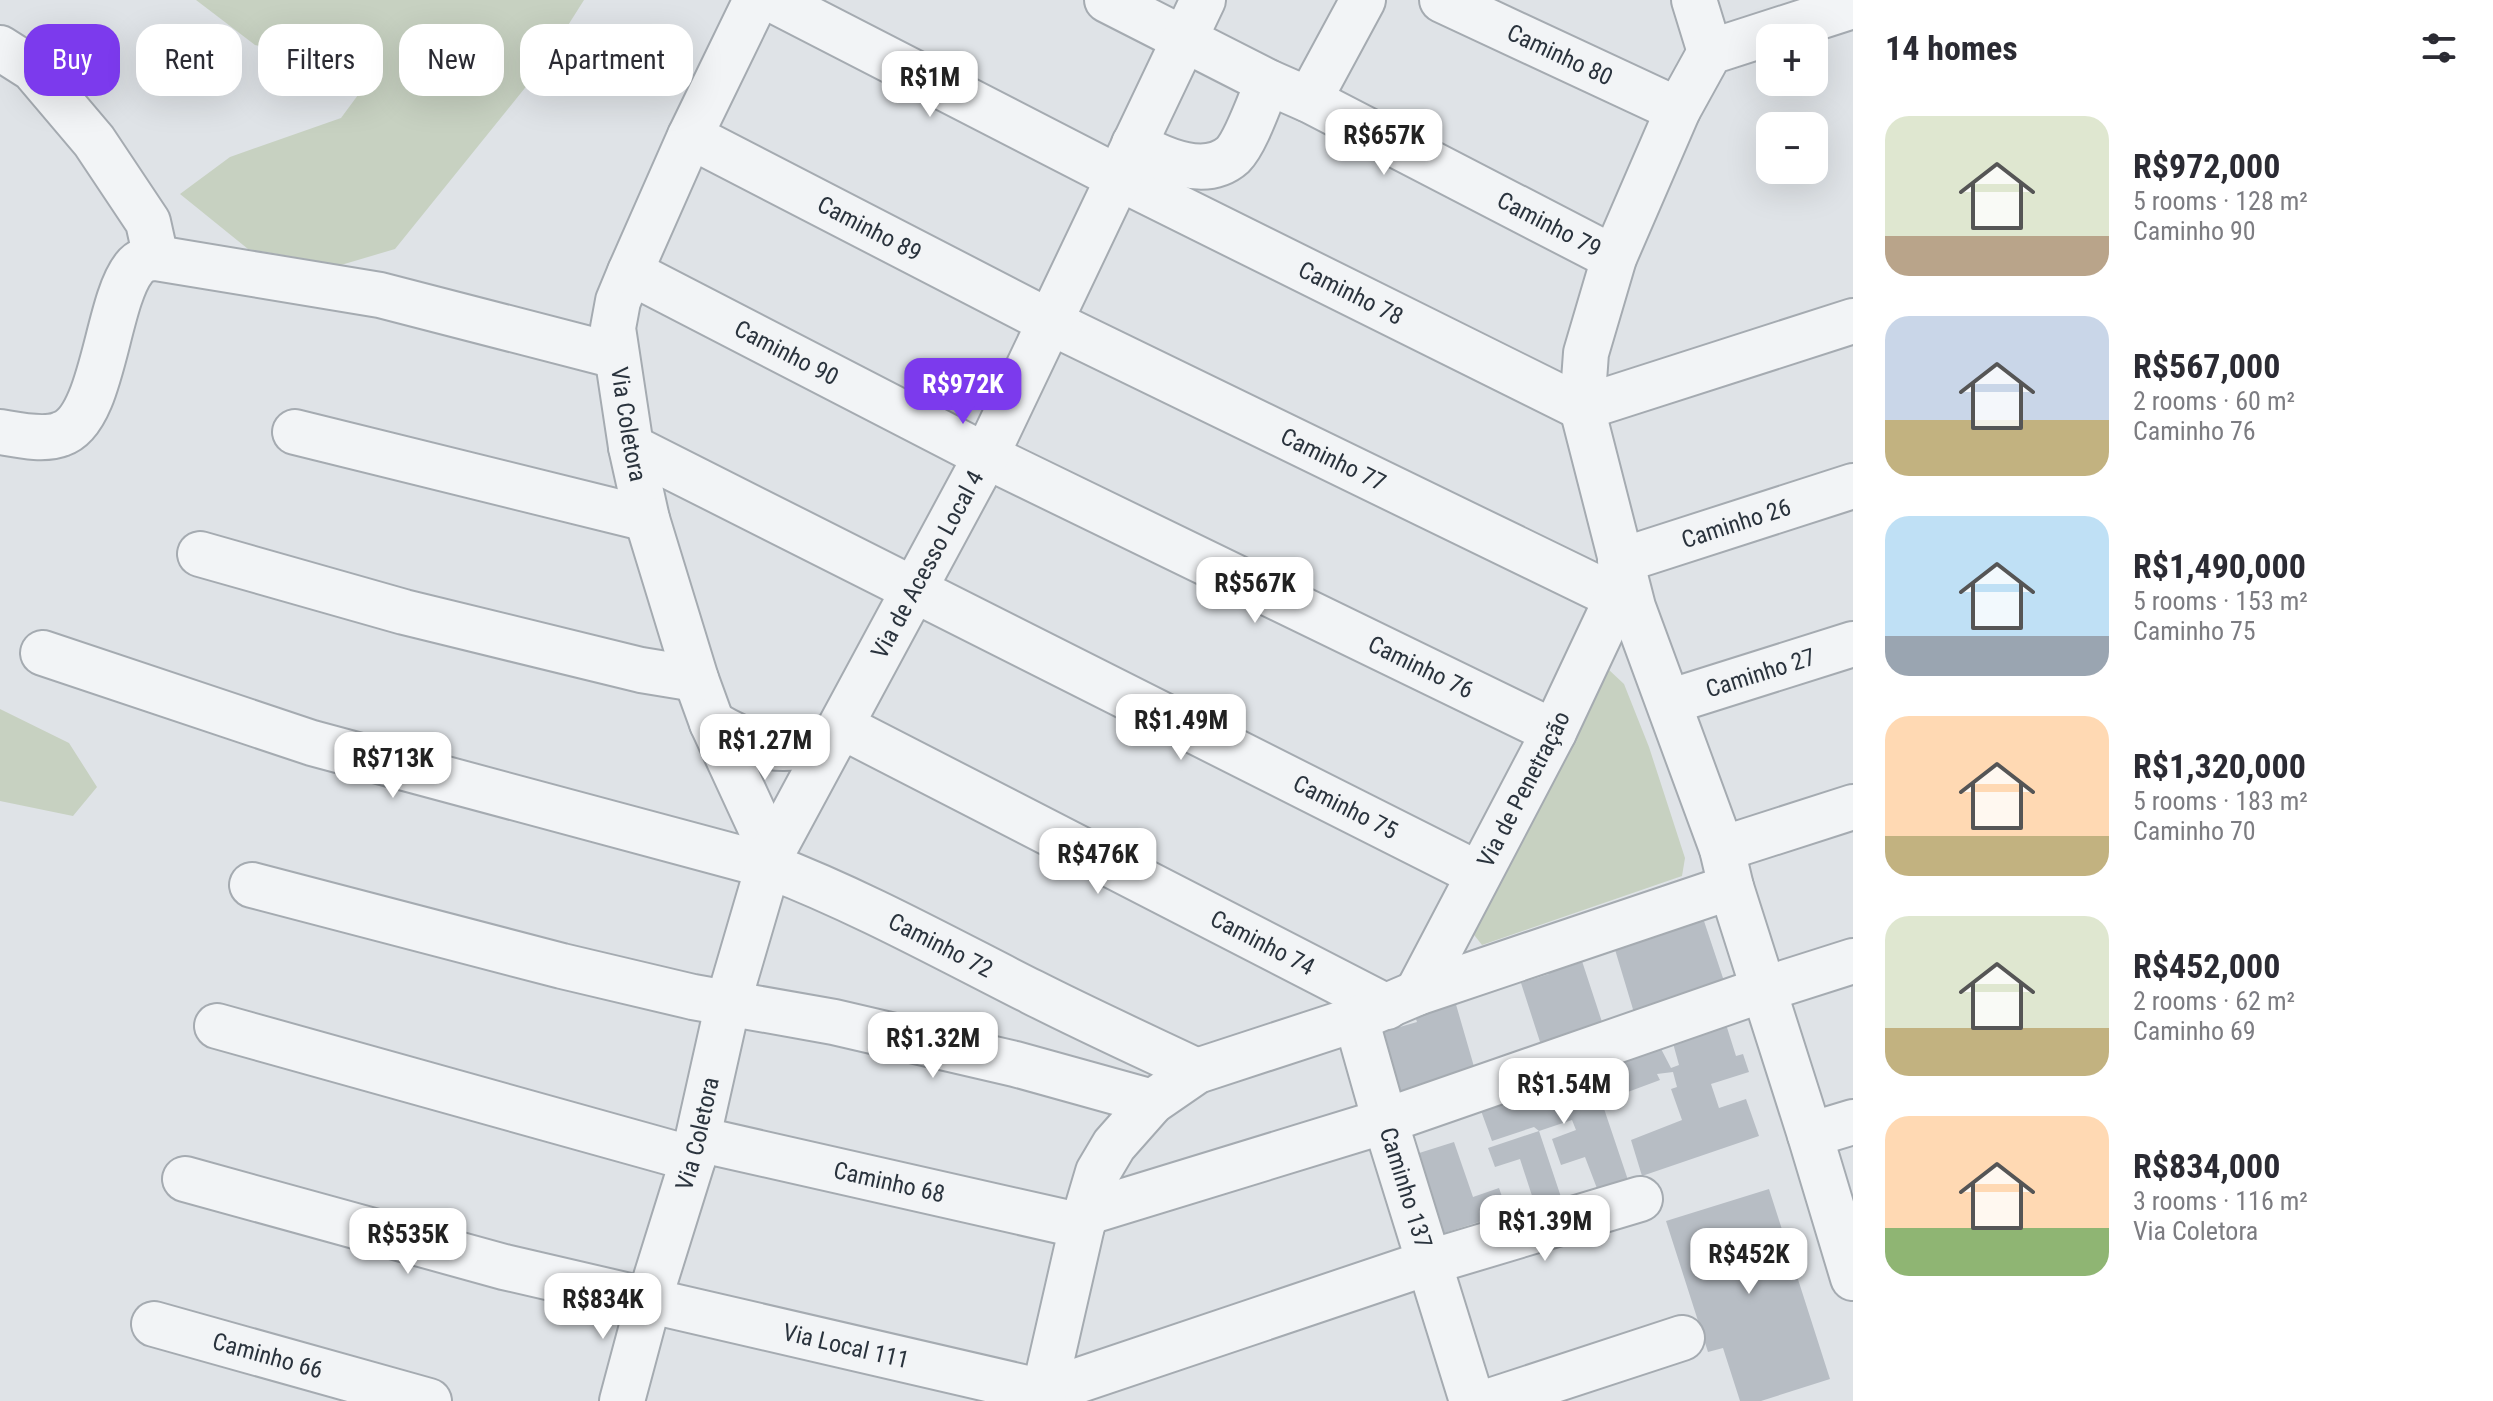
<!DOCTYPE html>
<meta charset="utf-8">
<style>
:root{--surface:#fff;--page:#f2f2f3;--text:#2b2b33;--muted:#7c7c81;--accent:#7c3aed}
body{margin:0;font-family:"Roboto Condensed",sans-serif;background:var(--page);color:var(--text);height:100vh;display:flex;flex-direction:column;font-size:30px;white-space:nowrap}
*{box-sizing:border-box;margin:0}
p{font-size:26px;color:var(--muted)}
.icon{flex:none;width:44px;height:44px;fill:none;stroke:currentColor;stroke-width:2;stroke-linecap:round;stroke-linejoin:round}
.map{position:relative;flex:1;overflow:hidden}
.details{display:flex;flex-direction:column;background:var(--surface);width:640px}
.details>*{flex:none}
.guide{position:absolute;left:24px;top:24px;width:760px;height:72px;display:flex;gap:16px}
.fabs{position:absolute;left:1756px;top:24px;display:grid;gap:16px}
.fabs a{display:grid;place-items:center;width:72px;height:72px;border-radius:16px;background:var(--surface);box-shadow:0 8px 32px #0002;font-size:40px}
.price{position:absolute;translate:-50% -68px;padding:0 18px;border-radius:16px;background:#fff;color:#222;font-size:26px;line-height:52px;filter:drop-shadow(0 2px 4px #0008)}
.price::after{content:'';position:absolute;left:50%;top:48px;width:24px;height:18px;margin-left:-12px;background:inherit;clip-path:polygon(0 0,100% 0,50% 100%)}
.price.selected{background:var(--accent);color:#fff}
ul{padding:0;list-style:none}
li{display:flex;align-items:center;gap:24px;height:200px;padding:0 32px}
li span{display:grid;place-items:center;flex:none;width:224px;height:160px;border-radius:24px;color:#555}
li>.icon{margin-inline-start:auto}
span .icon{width:96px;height:96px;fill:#fffc;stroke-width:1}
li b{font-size:34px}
h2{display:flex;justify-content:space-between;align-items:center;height:96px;padding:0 32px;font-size:34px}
.pill{padding:0 28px;border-radius:24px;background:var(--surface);box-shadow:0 8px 32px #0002;font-size:28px;line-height:72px}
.pill.selected{background:var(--accent);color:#fff}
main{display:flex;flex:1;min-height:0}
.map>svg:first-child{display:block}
</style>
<main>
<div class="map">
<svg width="1853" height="1401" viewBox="0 0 1853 1401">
<rect width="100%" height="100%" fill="#dfe3e7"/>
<path fill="#c7d1c1" d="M196 0H584L541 68 395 249 341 265 248 249 180 194 230 157 341 118 375 72 255 45Z
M1608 669 1624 684 1649 747 1685 858 1682 876 1482 945 1471 931 1595 677Z
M0 709 69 743 97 787 73 816 0 801Z"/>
<path fill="#b7bdc4" d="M1698 903 1725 984 1635 1016 1610 933Z
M1580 955 1604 1028 1542 1048 1521 983 1549 974 1547 967Z
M1455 1001 1475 1070 1399 1106 1379 1033 1417 1022 1414 1013Z
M1724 1018 1736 1056 1743 1054 1749 1072 1711 1084 1719 1108 1746 1099 1759 1136 1642 1176 1631 1140 1682 1120 1671 1089 1677 1087 1673 1072 1657 1074 1660 1080 1617 1096 1604 1063 1658 1043 1671 1068 1679 1065 1671 1036Z
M1594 1079 1628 1180 1598 1191 1585 1157 1561 1165 1552 1139 1576 1130 1572 1120 1539 1131 1534 1127 1492 1141 1480 1108 1560 1082 1562 1089Z
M1539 1131 1562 1200 1536 1208 1520 1159 1495 1167 1488 1148Z
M1454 1142 1473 1197 1499 1188 1512 1225 1486 1233 1482 1221 1441 1234 1416 1154Z
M1769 1189 1830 1379 1761 1401H1740L1723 1348 1708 1352 1666 1221Z"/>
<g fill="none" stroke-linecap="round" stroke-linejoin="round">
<g stroke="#a5abb1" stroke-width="48">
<g id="minor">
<path id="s1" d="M756 0 690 136 630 272 618 301 613 328 631 447 647 519 696 679 712 723 772 853"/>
<path id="s2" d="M773 0 1119 178 1582 408 1853 321"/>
<path id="s3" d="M1107 0 1268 82 1309 100 1614 258"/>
<path id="s4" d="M1442 0 1678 110"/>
<path d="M1694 0 1710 52"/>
<path d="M1853 6 1710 52 1678 110 1614 258 1586 353 1582 408 1633 607 1722 849 1731 887 1810 1135 1853 1278"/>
<path d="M0 48 33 69 94 141 148 222 156 258"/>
<path d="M1309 100 1363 0"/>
<path id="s5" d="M690 136 1050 322 1618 598"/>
<path d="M1134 144C1161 159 1205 180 1233 155 1246 142 1260 100 1268 82"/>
<path id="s6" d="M630 272 986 456 1554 732"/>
<path d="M0 432C18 435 44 441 61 434 104 420 106 303 134 268 140 260 147 259 156 258L380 295 616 356"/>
<path d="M295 432 647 519"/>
<path id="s7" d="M631 447 1478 874"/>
<path d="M200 554 404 612 641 670 696 679"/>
<path id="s8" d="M1620 561 1853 486"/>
<path id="s9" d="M43 653 312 743 769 866C860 901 945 948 1032 992 1087 1020 1142 1045 1197 1071"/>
<path id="s10" d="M1669 702 1853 644"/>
<path d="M712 723C761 751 777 753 833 741"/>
<path id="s11" d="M841 726 1387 1007"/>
<path d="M1722 849 1853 807"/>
<path d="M252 885 562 966 693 997 834 1022 1015 1064 1152 1102"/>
<path id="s12" d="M1417 993 1554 732 1625 581"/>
<path id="s13" d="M1356 1019 1385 1121 1472 1401"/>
<path d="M217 1026 693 1159"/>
<path d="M1810 1135 1853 1122"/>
<path id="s14" d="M698 1139 1082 1226"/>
<path id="s15" d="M185 1179 504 1267 1044 1392 1430 1262 1640 1199"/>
<path d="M1085 1213 1385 1121 1762 990 1853 961"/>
<path id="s16" d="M154 1324 429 1401"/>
<path id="s17" d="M622 1401 649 1300 693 1159 728 1003 772 853 986 456 1203 0"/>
<path d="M1042 1401 1082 1226 1098 1172 1114 1145 1152 1102 1197 1071 1356 1019 1417 993 1731 887"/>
<path d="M1490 1401 1682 1338"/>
</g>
</g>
<use href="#minor" stroke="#f2f4f6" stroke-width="44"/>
</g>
<g text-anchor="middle" stroke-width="7" stroke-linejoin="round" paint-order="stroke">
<g font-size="24" fill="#2a333d" stroke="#eff2f5">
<text dy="8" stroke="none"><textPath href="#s4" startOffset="130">Caminho 80</textPath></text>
<text dy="8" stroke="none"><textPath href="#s3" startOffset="496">Caminho 79</textPath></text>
<text dy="8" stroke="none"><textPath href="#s5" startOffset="202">Caminho 89</textPath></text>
<text dy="8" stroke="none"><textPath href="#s2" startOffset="648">Caminho 78</textPath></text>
<text dy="8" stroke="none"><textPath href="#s6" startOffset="176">Caminho 90</textPath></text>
<text dy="8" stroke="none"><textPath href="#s1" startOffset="456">Via Coletora</textPath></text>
<text dy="8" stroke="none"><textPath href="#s5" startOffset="720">Caminho 77</textPath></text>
<text dy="8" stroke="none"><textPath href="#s8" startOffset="122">Caminho 26</textPath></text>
<text dy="8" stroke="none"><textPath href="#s17" startOffset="896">Via de Acesso Local 4</textPath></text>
<text dy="8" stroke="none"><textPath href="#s6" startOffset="884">Caminho 76</textPath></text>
<text dy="8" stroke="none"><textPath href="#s10" startOffset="96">Caminho 27</textPath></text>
<text dy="8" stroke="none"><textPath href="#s12" startOffset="230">Via de Penetração</textPath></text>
<text dy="8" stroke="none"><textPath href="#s7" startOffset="800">Caminho 75</textPath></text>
<text dy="8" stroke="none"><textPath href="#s11" startOffset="474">Caminho 74</textPath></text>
<text dy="8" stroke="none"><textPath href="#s9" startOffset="946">Caminho 72</textPath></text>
<text dy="8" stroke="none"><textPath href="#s17" startOffset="278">Via Coletora</textPath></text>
<text dy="8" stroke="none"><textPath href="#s14" startOffset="196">Caminho 68</textPath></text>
<text dy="8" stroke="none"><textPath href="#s13" startOffset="176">Caminho 137</textPath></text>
<text dy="8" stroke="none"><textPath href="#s15" startOffset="682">Via Local 111</textPath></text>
<text dy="8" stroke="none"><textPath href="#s16" startOffset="118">Caminho 66</textPath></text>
</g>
</g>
</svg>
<div class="fabs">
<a>+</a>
<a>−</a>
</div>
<b class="price" style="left:930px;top:119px">R$1M</b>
<b class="price" style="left:1384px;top:177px">R$657K</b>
<b class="price selected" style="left:963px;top:426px">R$972K</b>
<b class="price" style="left:1255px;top:625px">R$567K</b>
<b class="price" style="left:1181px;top:762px">R$1.49M</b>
<b class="price" style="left:765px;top:782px">R$1.27M</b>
<b class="price" style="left:393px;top:800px">R$713K</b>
<b class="price" style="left:1098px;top:896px">R$476K</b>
<b class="price" style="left:933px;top:1080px">R$1.32M</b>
<b class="price" style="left:1564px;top:1126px">R$1.54M</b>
<b class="price" style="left:1545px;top:1263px">R$1.39M</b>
<b class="price" style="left:408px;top:1276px">R$535K</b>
<b class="price" style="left:1749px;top:1296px">R$452K</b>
<b class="price" style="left:603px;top:1341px">R$834K</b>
<div class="guide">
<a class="pill selected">Buy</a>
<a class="pill">Rent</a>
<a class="pill">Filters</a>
<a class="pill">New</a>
<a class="pill">Apartment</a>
</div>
</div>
<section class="details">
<h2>14 homes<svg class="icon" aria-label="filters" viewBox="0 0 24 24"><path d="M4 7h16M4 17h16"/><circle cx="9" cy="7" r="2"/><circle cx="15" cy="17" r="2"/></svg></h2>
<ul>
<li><span style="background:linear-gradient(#dfe7d0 75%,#b9a48a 0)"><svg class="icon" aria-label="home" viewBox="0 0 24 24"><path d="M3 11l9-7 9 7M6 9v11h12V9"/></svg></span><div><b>R$972,000</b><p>5 rooms · 128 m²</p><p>Caminho 90</p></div></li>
<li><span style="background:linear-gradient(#c9d6e8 65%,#c2b280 0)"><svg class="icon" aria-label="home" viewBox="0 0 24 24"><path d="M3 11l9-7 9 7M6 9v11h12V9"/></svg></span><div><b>R$567,000</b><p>2 rooms · 60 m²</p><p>Caminho 76</p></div></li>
<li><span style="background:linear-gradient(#bfe0f5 75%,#9aa5b1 0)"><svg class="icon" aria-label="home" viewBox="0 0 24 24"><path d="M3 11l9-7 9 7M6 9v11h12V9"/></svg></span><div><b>R$1,490,000</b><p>5 rooms · 153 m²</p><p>Caminho 75</p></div></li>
<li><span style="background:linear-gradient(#ffd9b3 75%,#c2b280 0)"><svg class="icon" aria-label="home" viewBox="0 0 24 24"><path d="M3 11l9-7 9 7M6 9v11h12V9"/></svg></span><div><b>R$1,320,000</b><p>5 rooms · 183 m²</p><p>Caminho 70</p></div></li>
<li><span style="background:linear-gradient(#dfe7d0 70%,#c2b280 0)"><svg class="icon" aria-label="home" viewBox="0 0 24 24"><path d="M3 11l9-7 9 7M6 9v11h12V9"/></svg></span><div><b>R$452,000</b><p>2 rooms · 62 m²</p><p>Caminho 69</p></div></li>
<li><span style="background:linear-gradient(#ffd9b3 70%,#8fb573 0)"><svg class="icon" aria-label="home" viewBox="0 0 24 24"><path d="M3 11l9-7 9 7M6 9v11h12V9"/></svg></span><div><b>R$834,000</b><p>3 rooms · 116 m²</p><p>Via Coletora</p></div></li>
</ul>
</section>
</main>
